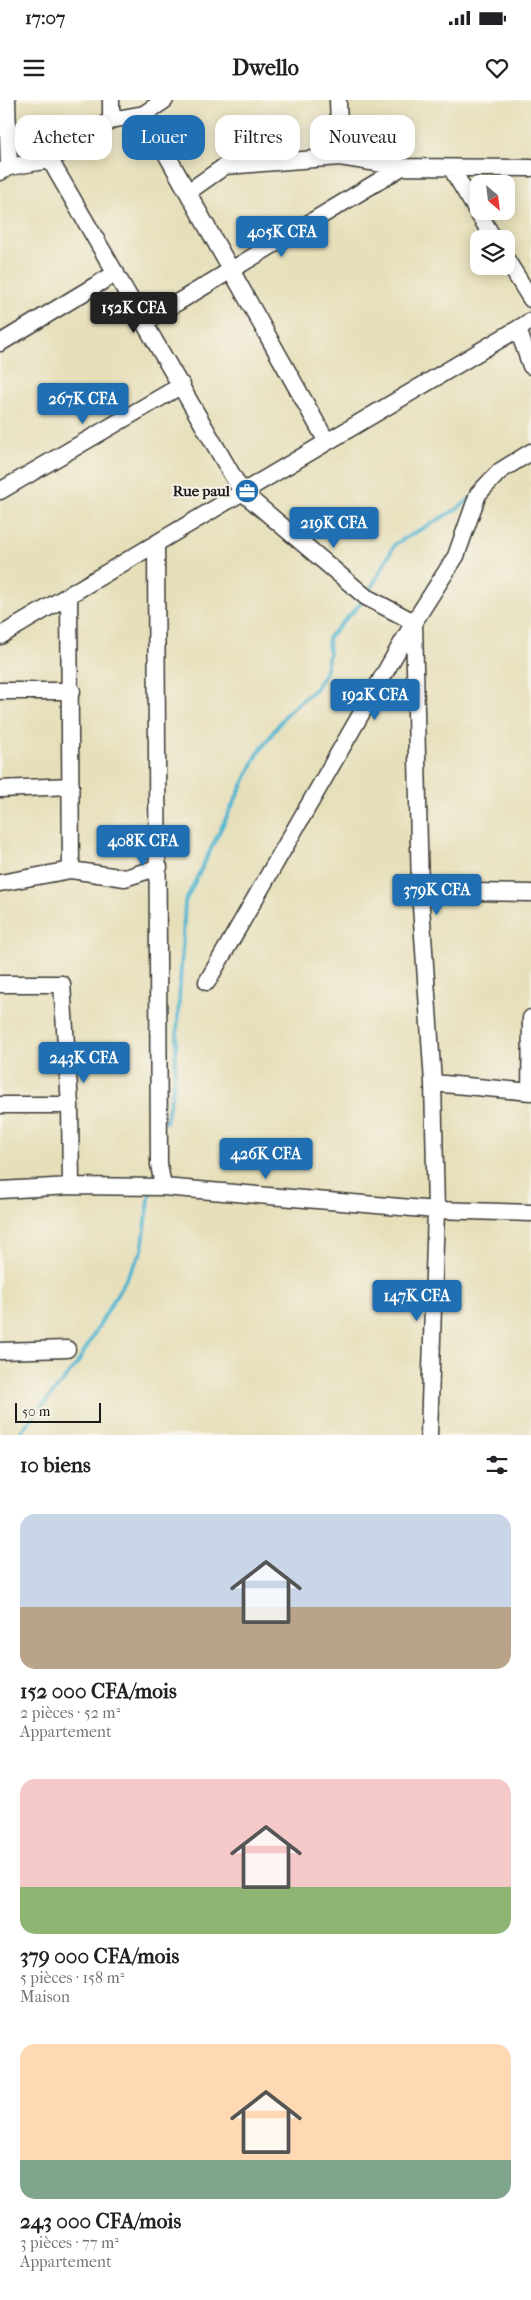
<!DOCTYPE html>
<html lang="fr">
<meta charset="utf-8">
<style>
:root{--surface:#fff;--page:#f6f6f6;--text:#202124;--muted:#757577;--accent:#1f6fb2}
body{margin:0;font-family:"IM FELL French Canon",serif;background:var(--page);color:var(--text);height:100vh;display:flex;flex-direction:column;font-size:19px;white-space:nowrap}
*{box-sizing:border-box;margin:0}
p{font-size:16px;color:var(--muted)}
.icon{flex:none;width:28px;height:28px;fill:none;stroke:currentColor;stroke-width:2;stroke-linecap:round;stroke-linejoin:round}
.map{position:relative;height:1335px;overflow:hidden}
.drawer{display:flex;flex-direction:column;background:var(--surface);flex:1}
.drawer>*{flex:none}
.guide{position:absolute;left:15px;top:15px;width:501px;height:45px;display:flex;gap:10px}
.needle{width:32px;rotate:152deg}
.fabs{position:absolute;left:470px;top:75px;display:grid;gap:10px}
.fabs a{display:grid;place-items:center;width:45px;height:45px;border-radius:10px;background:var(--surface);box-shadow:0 2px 12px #0003;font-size:25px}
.scale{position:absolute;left:15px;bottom:12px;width:86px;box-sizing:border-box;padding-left:5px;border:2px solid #1c1c1c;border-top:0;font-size:14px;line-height:18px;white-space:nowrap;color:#1c1c1c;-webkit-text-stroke:4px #f7f3e8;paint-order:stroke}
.price{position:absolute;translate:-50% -42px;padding:0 11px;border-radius:5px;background:var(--accent);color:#fff;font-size:16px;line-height:32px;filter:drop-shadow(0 1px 2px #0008)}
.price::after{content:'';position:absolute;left:50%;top:30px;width:15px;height:11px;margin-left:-8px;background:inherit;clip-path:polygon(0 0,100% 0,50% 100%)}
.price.current{background:#222;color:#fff}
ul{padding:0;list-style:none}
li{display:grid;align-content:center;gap:10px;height:265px;padding:0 20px}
li span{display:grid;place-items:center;height:155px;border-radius:15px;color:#555}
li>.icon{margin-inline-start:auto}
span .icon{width:90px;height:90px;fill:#fffc;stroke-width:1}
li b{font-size:21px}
h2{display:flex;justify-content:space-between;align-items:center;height:60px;padding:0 20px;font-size:21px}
.chip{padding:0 18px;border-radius:15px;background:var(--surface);box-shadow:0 2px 12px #0003;font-size:18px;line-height:45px}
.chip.current{background:var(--accent);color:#fff}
.status{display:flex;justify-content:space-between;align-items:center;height:35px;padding:0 25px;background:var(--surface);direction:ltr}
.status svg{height:14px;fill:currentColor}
header{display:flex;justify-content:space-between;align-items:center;height:65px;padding:0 20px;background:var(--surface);font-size:22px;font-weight:700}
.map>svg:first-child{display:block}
</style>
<div class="status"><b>17:07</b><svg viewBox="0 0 49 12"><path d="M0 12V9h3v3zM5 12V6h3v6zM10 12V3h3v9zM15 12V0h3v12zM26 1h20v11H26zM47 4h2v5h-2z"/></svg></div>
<header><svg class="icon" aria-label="menu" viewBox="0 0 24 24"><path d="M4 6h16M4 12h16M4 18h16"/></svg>Dwello<svg class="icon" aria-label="heart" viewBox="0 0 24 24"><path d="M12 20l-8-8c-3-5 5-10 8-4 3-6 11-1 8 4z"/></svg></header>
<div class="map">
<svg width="531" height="1335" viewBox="0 0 531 1335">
<rect width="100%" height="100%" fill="#f7f3e8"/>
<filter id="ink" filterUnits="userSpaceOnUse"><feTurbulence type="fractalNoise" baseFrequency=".02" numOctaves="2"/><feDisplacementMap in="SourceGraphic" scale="10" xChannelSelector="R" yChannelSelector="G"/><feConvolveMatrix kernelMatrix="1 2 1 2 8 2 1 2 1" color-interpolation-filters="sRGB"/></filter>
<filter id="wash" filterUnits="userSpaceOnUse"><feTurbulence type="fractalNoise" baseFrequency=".0096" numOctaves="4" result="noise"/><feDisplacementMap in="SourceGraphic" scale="20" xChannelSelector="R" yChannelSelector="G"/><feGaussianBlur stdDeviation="1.12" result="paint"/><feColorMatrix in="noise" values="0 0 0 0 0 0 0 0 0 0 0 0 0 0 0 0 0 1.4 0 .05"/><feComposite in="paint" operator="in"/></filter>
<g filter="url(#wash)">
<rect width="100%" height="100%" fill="#e6dfba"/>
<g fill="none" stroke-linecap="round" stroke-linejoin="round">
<path stroke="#50b4cf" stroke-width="4" d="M368 494 395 444 457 409 470 399
M166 1022 174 983 185 802 257 655 287 613 315 589 325 573 329 554 328 538 364 500
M18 1335 77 1264 142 1151 150 1092"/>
</g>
</g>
<g filter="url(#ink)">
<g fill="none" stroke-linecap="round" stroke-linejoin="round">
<g stroke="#3a3934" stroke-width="19">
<path id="minor" d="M7 0 9 67
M111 0V20
M338 0 340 57
M144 14 327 342
M50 60 242 392 366 497 414 522 420 791 433 983 436 1110 429 1335
M451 68 494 139
M0 72 9 67 50 60 111 20 144 14 165 0
M188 92 225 66 340 57 402 67 531 68
M506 159 531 199
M145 222 402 67
M518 229 531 266
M0 243 116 173
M0 391 182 285
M156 444 159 1064 163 1087
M69 495 71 770
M0 536 531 221
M0 591H72
M0 689 71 686
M0 783 71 770 125 778 159 767
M420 791 531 793
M207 882 414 522 456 456 478 394 500 371 531 352
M0 884H62L70 1005 71 1086
M433 983 531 992
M530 992 531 918
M0 1005H70
M0 1090 71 1086 163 1087 436 1110 531 1113
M0 1251 67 1249"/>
</g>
<use href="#minor" stroke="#fff" stroke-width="16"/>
</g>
</g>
<defs>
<g id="office-disc" transform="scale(1.25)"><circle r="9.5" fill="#1f6fb2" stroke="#f7f3e8"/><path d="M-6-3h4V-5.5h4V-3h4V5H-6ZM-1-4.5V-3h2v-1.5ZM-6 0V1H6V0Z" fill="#fff"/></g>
</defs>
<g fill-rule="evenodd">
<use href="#office-disc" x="247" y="391"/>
</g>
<g text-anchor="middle" stroke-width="4" stroke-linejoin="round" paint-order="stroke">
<g font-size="15" font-weight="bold" fill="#1c1c1c" stroke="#f7f3e8" text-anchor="end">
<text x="230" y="396">Rue paul</text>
</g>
</g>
</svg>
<div class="fabs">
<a><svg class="needle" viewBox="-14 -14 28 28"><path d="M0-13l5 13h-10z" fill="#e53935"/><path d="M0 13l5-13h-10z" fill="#757577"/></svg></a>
<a><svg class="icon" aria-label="layers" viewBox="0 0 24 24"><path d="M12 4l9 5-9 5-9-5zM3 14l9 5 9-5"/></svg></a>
</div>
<div class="scale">50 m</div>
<b class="price" style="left:282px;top:158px">405K CFA</b>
<b class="price current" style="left:134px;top:234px">152K CFA</b>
<b class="price" style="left:83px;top:325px">267K CFA</b>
<b class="price" style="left:334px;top:449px">219K CFA</b>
<b class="price" style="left:375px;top:621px">192K CFA</b>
<b class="price" style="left:143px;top:767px">408K CFA</b>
<b class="price" style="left:437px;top:816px">379K CFA</b>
<b class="price" style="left:84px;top:984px">243K CFA</b>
<b class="price" style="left:266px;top:1080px">426K CFA</b>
<b class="price" style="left:417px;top:1222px">147K CFA</b>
<div class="guide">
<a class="chip">Acheter</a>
<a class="chip current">Louer</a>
<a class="chip">Filtres</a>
<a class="chip">Nouveau</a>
</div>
</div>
<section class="drawer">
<h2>10 biens<svg class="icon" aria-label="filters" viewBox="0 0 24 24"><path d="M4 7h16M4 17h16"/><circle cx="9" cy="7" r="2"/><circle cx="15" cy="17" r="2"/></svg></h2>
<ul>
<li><span style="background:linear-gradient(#c9d6e8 60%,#b9a48a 0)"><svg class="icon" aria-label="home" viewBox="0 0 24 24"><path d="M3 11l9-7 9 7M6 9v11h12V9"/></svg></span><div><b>152 000 CFA/mois</b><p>2 pièces · 52 m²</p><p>Appartement</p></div></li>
<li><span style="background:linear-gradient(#f6c9c9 70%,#8fb573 0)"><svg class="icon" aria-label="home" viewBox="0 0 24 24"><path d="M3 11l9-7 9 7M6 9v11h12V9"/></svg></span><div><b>379 000 CFA/mois</b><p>5 pièces · 158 m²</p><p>Maison</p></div></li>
<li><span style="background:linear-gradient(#ffd9b3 75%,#7fa58c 0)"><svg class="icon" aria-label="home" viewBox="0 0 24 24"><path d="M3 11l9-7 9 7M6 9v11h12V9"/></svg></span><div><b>243 000 CFA/mois</b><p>3 pièces · 77 m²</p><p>Appartement</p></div></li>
</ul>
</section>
